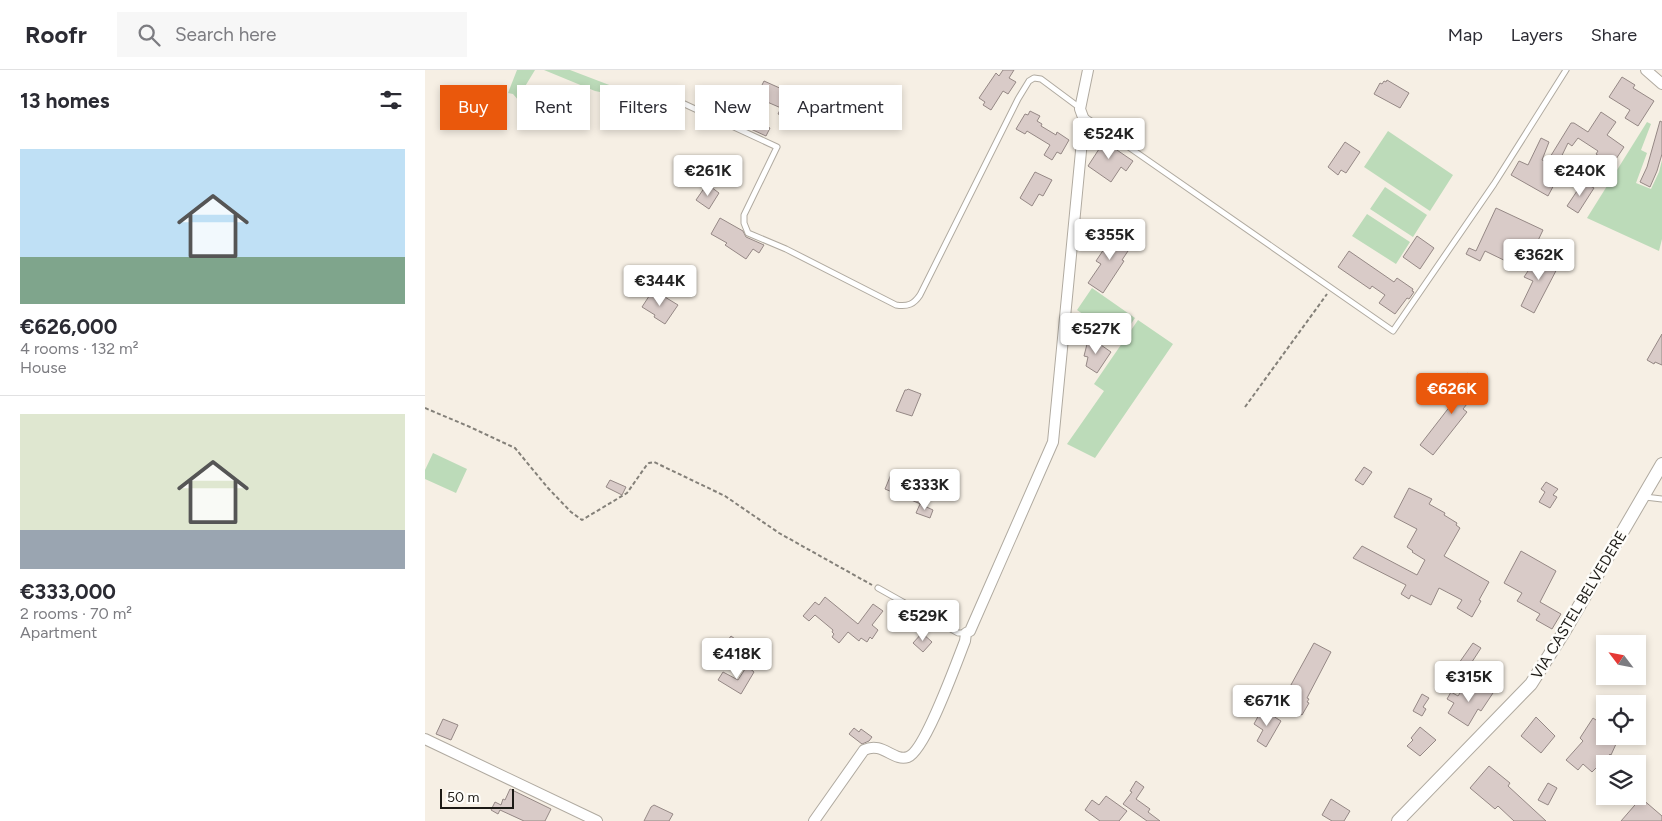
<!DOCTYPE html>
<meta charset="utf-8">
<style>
:root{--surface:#fff;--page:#f7f7f7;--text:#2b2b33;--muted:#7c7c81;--line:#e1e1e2;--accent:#ea580c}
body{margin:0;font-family:Figtree,sans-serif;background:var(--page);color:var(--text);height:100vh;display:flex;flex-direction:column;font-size:19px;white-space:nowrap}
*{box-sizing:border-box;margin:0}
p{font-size:16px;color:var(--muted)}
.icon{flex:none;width:28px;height:28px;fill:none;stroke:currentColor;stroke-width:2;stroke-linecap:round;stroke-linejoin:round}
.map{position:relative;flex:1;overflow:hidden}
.sheet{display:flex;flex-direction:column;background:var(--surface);width:425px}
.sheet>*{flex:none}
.hud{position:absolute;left:15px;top:15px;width:475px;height:45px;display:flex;gap:10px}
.needle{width:32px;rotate:302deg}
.buttons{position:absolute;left:1171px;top:565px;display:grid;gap:10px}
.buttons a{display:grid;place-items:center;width:50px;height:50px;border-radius:0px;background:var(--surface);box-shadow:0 2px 8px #0003;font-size:25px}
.scale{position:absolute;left:15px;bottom:12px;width:74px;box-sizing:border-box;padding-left:5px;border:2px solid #1c1a16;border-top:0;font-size:14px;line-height:18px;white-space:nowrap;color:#1c1a16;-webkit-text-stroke:4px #fefdfa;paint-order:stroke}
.price{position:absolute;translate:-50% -42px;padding:0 11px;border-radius:5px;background:#fff;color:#222;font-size:16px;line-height:32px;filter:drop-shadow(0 1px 2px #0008)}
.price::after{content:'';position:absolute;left:50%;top:30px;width:15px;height:11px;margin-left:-8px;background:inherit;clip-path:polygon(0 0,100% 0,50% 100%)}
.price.on{background:var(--accent);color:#fff}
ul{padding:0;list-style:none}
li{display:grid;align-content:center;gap:10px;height:265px;padding:0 20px}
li+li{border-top:1px solid var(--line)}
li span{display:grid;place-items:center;height:155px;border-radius:0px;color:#555}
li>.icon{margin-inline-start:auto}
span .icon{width:90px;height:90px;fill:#fffc;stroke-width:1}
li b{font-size:21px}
h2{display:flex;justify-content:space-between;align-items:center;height:60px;padding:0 20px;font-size:21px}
.tag{padding:0 18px;border-radius:0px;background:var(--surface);box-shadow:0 2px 8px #0003;font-size:18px;line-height:45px}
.tag.on{background:var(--accent);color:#fff}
header{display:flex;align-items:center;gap:30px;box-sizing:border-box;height:70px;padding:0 25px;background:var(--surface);border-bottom:1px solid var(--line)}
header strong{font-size:24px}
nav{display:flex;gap:28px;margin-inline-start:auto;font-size:18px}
.search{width:350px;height:45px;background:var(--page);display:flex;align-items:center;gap:12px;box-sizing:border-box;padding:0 18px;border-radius:0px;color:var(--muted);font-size:19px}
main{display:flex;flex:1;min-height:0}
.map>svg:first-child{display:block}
</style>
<header>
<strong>Roofr</strong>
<div class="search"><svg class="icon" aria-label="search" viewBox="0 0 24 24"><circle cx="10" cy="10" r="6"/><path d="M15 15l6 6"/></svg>Search here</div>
<nav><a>Map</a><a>Layers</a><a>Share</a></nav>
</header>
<main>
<section class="sheet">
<h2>13 homes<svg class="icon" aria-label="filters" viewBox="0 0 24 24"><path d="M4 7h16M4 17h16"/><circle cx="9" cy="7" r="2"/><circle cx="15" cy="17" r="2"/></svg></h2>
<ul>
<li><span style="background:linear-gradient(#bfe0f5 70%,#7fa58c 0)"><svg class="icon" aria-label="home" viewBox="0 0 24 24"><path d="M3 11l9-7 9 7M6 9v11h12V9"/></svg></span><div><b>€626,000</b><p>4 rooms · 132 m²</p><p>House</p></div></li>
<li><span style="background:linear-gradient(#dfe7d0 75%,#9aa5b1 0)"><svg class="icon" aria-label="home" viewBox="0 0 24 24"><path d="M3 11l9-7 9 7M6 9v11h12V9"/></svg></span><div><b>€333,000</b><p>2 rooms · 70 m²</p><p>Apartment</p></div></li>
</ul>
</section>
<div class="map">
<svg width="1237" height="751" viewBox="0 0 1237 751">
<rect width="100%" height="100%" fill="#f6efe4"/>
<path fill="#bcdbb9" d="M92 0H110L96 23 94 31 88 24 83 23Z
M119 0H145L200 21 199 27 170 21Z
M1222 52 1226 54 1216 80 1222 83 1211 113 1226 119 1234 102 1237 90V169L1234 181 1162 148Z
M963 61 1028 105 1005 141 939 97Z
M960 117 1002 145 988 167 945 139Z
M942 144 985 172 971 194 927 166Z
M667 218 710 248 695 270 652 240Z
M713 250 748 274 670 388 642 374 679 321 669 314Z
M8 383 42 399 31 423 0 409V400Z"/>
<path fill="#d9cbc8" stroke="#958885" d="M578 0H589L584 8 591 12 583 24 578 21 566 40 558 35 560 32 554 28 571 3 574 6Z
M1197 7 1210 15 1208 18 1229 31 1213 56 1200 48 1205 40 1184 27Z
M962 10 984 23 975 38 949 24 955 13 957 14 959 11 961 12Z
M339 11 377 28 367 50 353 44 356 38 340 31 331 51 345 58 341 66 317 55Z
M605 41 615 46 612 51 617 54 616 56 631 65 632 62 644 70 636 84 632 82 627 90 619 85 625 75 602 61 600 64 591 59 600 44 603 45Z
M1176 42 1191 52 1182 65 1199 77 1187 95 1171 84 1173 81 1153 68 1147 76 1143 73 1126 108 1131 111 1123 126 1086 105 1094 91 1103 95 1116 68 1124 72 1117 90 1122 92 1146 53H1149L1163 62Z
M1235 51 1237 52V84L1232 101 1225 117 1215 112 1222 97Z
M678 65 691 74 689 78 708 91 701 101 696 97 686 112 663 96 676 76 672 73Z
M920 72 935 82 921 103 916 100 913 105 903 97Z
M610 102 627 110 618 126 614 124 607 136 595 128Z
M1158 112 1169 118 1153 143 1142 136Z
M282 114 294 123 284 139 271 130Z
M1071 138 1118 160 1109 179 1097 173 1087 194 1060 181 1055 191 1041 184 1044 178 1051 181Z
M295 148 318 161 321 167 339 175 334 183 328 179 321 189 300 175 302 173 286 164Z
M684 160 704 172 702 176 705 178 697 190 699 191 678 223 663 213 676 194 671 191 679 179 676 177 681 169 679 167Z
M992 166 1009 178 995 199 978 187Z
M924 181 969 212 972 208 988 219 987 221 989 222 984 229 982 228 970 244 954 233 960 225 947 216 945 219 913 197Z
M1115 183 1135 193 1109 243 1096 236 1108 211 1099 207Z
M228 220 234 226 235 224 253 235 240 254 229 247 230 245 217 237Z
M1237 264V295L1230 292 1229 294 1222 290Z
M666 268 686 282 672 303 661 296 663 287 659 286 662 274Z
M1042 303 1057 315 1038 339 1042 342 1008 385 995 375 1036 322 1031 317Z
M483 319 496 324 487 346 471 341 480 320H482Z
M939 397 947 402 938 415 930 410Z
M467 402 505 418 498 435 460 419Z
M185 410 201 417 197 425 181 417Z
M1121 412 1133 419 1128 425 1132 427 1125 438 1114 432 1120 422 1116 419Z
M984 418 1007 429 1004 434 1020 443 1019 445 1032 453 1031 455 1035 458 1019 486 1064 512 1054 530 1056 531 1047 547 1032 538 1037 530 1014 518 1006 535 986 525 984 529 976 524 981 515 928 488 937 476 992 505 1000 490 987 482 988 481 982 477 992 459 969 447Z
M495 434 508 440 505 448 491 443Z
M1096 481 1131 501 1115 532 1136 544 1127 559 1111 550 1115 544 1092 531 1097 523 1079 513Z
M400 527 433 554 448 534 458 541 447 555 453 560 447 569 445 567 442 572 436 568 434 571 423 562 414 573 407 567 409 564 407 562 408 560 390 545 384 551 378 546 390 532 394 535Z
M497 563 507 572 498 582 488 573Z
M306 566 330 584 320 598 296 579Z
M889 573 906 582 882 628 884 629 882 632 884 633 877 645 856 633Z
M1048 573 1056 578 1043 598 1034 593Z
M322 596 329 602 316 624 293 610 298 602 313 610Z
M1050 612 1068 623 1056 641 1053 639 1043 656 1023 643 1029 633 1022 629 1026 622 1033 626 1039 617 1045 621Z
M997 624 1004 628 998 637 1001 639 997 646 988 641Z
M837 639 856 651 841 677 832 671 838 660 829 654Z
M1111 647 1130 666 1116 683 1096 666Z
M1168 648 1180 656V669L1191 674 1186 685 1185 684 1167 702 1158 694 1153 700 1141 690 1158 671 1155 668Z
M18 649 33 655 26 670 11 664Z
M995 657 1011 670 995 686 982 676 988 670 986 668Z
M429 658 434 662 436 659 447 667 444 671 437 674 424 664Z
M1064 696 1085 713 1083 716 1121 751H1089L1073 736 1070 739 1045 718Z
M711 711 719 717 711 729 725 739 723 742 735 751H722L698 734 707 722 705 721Z
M1123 713 1132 718 1123 735 1113 730Z
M85 719 126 739 120 751H99L75 740 73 744 66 740 70 732 76 735 78 729 80 730Z
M681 726 702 741 694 751H675L660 740 667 730 674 735Z
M1216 728 1237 746V751H1196Z
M906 729 925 741 919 751H907L897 745Z
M229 735 248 744 244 751H219L226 737Z"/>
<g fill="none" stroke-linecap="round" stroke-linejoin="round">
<g stroke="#b0aaa0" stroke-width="7">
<path id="service" d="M240 25 352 77 319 145V153L323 163 361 179 471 235C483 237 489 234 495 225L593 29 604 11 609 8 616 9 655 38
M659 46 968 261 1069 114 1141 0
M1220 427 1237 429
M453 518 533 563H541"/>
</g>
<g stroke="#b0aaa0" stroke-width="12">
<path id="minor" d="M1221 0 1237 14
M0 669 172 751
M389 751 439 680C458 671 468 692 483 687 500 681 532 591 540 571L541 563 545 561 628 372 659 50 655 39 663 0"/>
</g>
<g stroke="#b0aaa0" stroke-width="14">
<path id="tertiary" d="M973 751 1106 614 1139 562 1237 394"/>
</g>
<path stroke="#848079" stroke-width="2" stroke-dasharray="4 2.5" stroke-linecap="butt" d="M820 337 902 224
M0 338 45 357 90 378 123 418 146 442 157 450 202 423 221 396 224 393 229 392 300 426 354 463 447 515"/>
<use href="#service" stroke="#fff" stroke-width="5"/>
<use href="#minor" stroke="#fff" stroke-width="10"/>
<use href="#tertiary" stroke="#fff" stroke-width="12"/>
</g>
<g text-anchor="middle" stroke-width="5" stroke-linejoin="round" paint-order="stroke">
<g font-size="15" fill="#1c1a16" stroke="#fefdfa">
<text transform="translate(1154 535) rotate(-59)" y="5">VIA CASTEL BELVEDERE</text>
</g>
</g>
</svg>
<div class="buttons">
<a><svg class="needle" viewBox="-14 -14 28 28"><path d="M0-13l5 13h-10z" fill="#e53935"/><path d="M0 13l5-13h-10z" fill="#7c7c81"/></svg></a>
<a><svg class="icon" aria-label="locate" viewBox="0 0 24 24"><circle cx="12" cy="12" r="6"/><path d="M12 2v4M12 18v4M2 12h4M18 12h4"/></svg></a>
<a><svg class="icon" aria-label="layers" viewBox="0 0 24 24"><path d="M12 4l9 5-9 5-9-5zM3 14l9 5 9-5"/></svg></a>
</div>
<div class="scale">50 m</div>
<b class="price" style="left:684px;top:90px">€524K</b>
<b class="price" style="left:283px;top:127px">€261K</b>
<b class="price" style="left:1155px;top:127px">€240K</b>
<b class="price" style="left:685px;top:191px">€355K</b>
<b class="price" style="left:1114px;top:211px">€362K</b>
<b class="price" style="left:235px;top:237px">€344K</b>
<b class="price" style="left:671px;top:285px">€527K</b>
<b class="price on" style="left:1027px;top:345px">€626K</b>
<b class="price" style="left:500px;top:441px">€333K</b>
<b class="price" style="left:498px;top:572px">€529K</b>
<b class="price" style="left:312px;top:610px">€418K</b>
<b class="price" style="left:1044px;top:633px">€315K</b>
<b class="price" style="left:842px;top:657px">€671K</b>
<div class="hud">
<a class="tag on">Buy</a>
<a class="tag">Rent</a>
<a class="tag">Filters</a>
<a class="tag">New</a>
<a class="tag">Apartment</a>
</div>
</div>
</main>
